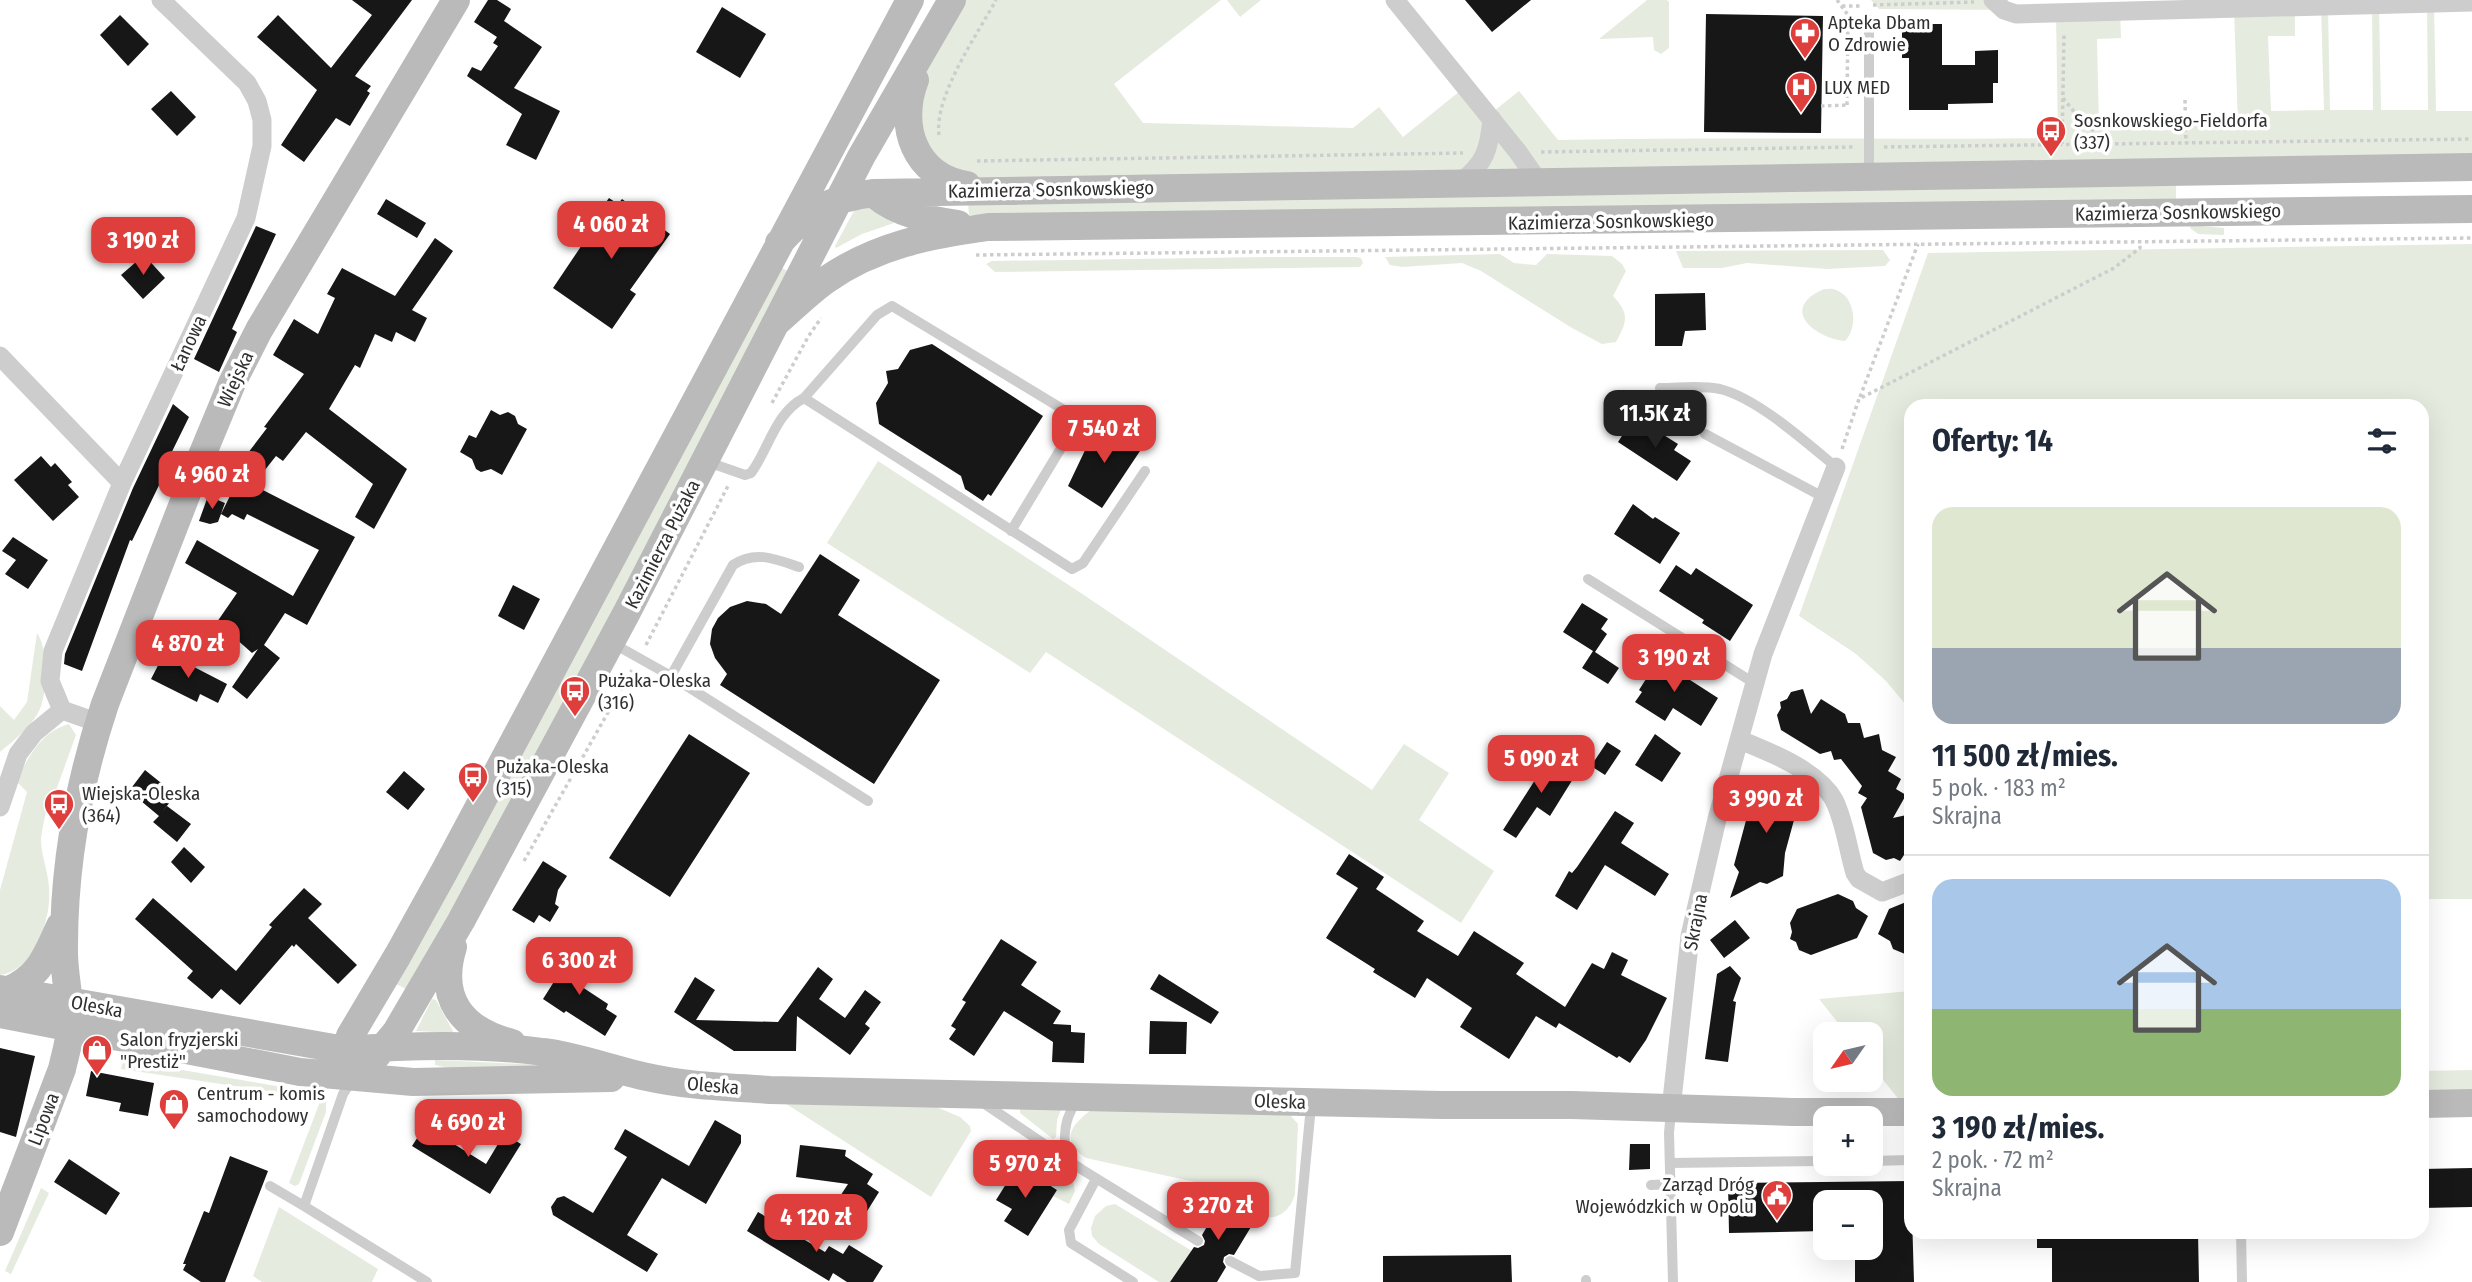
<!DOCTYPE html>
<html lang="pl">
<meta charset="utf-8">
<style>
:root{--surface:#fff;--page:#f6f6f7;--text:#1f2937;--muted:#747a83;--line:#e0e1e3;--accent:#de3e3c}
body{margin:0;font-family:"Fira Sans Condensed",sans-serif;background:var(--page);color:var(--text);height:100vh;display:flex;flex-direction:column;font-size:26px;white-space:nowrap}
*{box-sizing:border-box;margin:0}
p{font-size:23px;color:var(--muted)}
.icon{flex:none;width:38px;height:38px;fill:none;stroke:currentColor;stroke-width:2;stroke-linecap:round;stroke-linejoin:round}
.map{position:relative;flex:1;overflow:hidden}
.panel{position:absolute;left:1904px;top:399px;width:525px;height:840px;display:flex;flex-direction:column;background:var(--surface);border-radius:21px;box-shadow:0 7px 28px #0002}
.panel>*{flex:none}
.needle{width:46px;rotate:236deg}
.tools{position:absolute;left:1813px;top:1022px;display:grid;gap:14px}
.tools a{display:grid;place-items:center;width:70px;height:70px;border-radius:14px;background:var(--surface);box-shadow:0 7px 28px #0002;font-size:35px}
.price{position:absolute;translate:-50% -60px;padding:0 16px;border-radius:14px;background:var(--accent);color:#fff;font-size:23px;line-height:46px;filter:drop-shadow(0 2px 4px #0008)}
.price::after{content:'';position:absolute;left:50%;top:42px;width:21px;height:16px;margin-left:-10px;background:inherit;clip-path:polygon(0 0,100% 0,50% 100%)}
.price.selected{background:#222;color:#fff}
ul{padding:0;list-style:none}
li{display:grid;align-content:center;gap:14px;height:371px;padding:0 28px}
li+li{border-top:2px solid var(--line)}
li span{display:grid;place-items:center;height:217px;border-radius:21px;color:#555}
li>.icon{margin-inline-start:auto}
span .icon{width:126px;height:126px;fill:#fffc;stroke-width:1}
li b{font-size:30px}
h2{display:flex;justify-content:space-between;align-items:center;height:84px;padding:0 28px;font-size:30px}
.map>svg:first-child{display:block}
</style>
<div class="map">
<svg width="2472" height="1282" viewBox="0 0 2472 1282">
<rect width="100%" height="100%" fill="#fff"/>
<path fill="#e5ecdf" d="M952 0H1221L1114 84 1143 123 1353 128 1379 107 1403 137 1465 87 1489 115 1519 91 1558 140C1725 137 1891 140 2058 138L2056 13 2120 11 2121 38 2097 39 2099 126 2238 125 2234 8 2295 7V36H2268L2271 111 2324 110 2321 6H2328L2330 110H2373L2372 5H2379L2381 110H2428L2427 3H2434L2436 111H2472V167L994 190 930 170 912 86Z
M1227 0H1261L1240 17Z
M1647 0H1667L1669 2V48L1661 54 1654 50 1653 37 1599 39Z
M1871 0H1993L2004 10 1879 9Z
M2176 183V201L969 215 968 201Z
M863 202 894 221V223L862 234 836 248 835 246 855 209Z
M2191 225 2224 228V235L2198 234 2190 228Z
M2472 244V899H2422V406H1911V711L1886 681 1856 654 1799 616 1928 253Z
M1883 250 1890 260 1885 266 1827 269 1747 263 1722 268H1683L1676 251Z
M1500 254 1514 263 1536 265 1547 254 1612 256 1622 264 1626 271 1613 296C1630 314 1627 322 1616 342L1602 344 1572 328 1481 271 1462 263 1402 267 1390 265 1385 257Z
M1266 257H1357L1361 258 1363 263 1360 267 995 272 986 264 992 261Z
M780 267 793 274 410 991 396 984Z
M1824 289C1828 289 1832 288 1836 290 1856 297 1858 328 1845 341 1813 338 1779 308 1824 289Z
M878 461 1081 593 1372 790 1404 744 1449 773 1419 820 1494 871 1461 923 1046 652 1030 673 827 543Z
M37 633C49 650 48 695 38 713 30 728 13 741 0 752V706L14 720 27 702Z
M69 724 76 735 49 810 46 812C44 821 42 830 41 839 41 855 48 871 49 887 52 918 35 971 0 975V890L27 792 16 781C29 757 40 732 69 724Z
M1911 991V1112H1909L1871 1065V1034H1847L1819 999Z
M432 999 436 1000 454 1033 416 1031Z
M123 1060 318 1093 326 1102V1112L299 1184 295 1186 289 1183 321 1099 121 1069Z
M435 1060 568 1066 448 1068 435 1065Z
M2472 1070V1103L2422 1104V1071Z
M763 1089 904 1093 960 1117 970 1126 971 1131 931 1197Z
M1111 1097 1278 1101 1298 1124 1295 1193C1292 1210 1275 1224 1258 1214L1259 1212 1228 1193 1225 1197 1195 1182 1086 1158C1047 1134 1091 1110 1111 1097Z
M1062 1107 1057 1120 1056 1137 1053 1139 1020 1113V1109Z
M1018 1147 1029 1148 1072 1178 1075 1191 1069 1204 1053 1196 1057 1189 1018 1165 1015 1169 1010 1163V1156Z
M41 1188 49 1193 11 1274 5 1271Z
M1115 1204 1192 1251 1170 1282H1159L1099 1244 1092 1236 1091 1228 1095 1216 1106 1206Z
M279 1207 378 1269 372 1282H262L253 1276Z"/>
<path fill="#171717" d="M352 0H412L355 76 371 86 367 91 370 93 350 126 336 118 304 162 281 145 317 90 257 37 278 15 331 68 372 15Z
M488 0H497L511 9 504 21 542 47 514 88 560 111 536 160 506 145 522 114 467 76 472 67 481 71 498 46 493 43 497 37 474 22Z
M1465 0H1531L1492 32Z
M722 7 766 34 740 78 696 52Z
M1706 14 1823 16 1821 133 1704 132Z
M120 15 149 44 128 66 100 35Z
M1902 24H1942V65H1975V51L1998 50V83H1993V103L1948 104V110H1909V58H1902Z
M171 91 196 117 177 136 151 109Z
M609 198 618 204 622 199 670 234 630 290 636 294 612 329 553 288 592 230 588 227Z
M386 199 426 223 417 238 377 214Z
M256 226 276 234 232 329 237 332 219 372 194 359Z
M435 238 453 251 412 310 427 318 415 342 396 332 392 342 375 334 360 368 355 365 329 409 407 469 374 529 355 517 373 484 306 432 283 461 276 456 253 485 355 537 307 625 285 613 264 645 280 658 247 699 232 687 258 649 252 653 217 622 237 593 185 563 197 540 293 596 319 550 247 514 244 520 232 514 228 518 221 514 243 470 238 466 267 428 264 427 304 374 273 355 294 319 318 334 335 298 327 294 342 268 395 296Z
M144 255 165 278 143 299 121 275Z
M1705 293 1706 330 1685 331 1682 346H1655V294Z
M932 344 1043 416 991 496 988 494 983 501 965 489 961 476 879 424 876 403 888 383 886 371 898 369 910 350Z
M173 404 189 417 159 478 162 479 132 541 130 540 82 671 64 664 65 654 133 488Z
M491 410 500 415 508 412 515 416 518 424 527 429 502 475 491 469 481 472 476 469 472 459 460 452 469 435 476 438Z
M1631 422 1647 433 1651 427 1678 444 1674 450 1691 461 1677 481 1618 442Z
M1103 423 1142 448 1102 508 1068 486 1088 444Z
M41 456 51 467 55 463 72 482 68 485 79 497 53 521 14 480Z
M208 496 225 503 218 522 210 524 199 521Z
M1633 504 1653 519 1655 517 1680 533 1660 564 1614 534Z
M13 537 48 560 28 589 5 574 16 560 2 551Z
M820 554 860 580 838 615 940 680 874 784 720 685 727 674 715 658 710 644 712 629 718 618 730 607 747 601 766 604 781 614Z
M1676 565 1691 575 1696 568 1753 605 1730 641 1702 623 1704 620 1659 591Z
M513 585 540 599 524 630 498 616Z
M1582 603 1608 619 1601 629 1607 634 1595 652 1619 668 1608 684 1582 668 1593 651 1563 632Z
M165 652 227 684 218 703 200 694 197 702 151 679Z
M1660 657 1674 666 1673 669 1718 698 1701 726 1673 708 1665 721 1635 702 1642 692 1639 690Z
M1803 689 1811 714 1821 699 1845 714 1848 723H1860L1864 738 1879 734 1882 750 1896 757 1888 771 1901 779 1896 789 1906 795 1893 818 1911 814V854L1904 855 1900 861 1894 858 1886 860 1873 853 1861 807 1867 798 1858 793 1862 786 1841 759 1834 760 1831 751 1820 754 1781 730 1777 715 1781 708 1780 702 1787 699 1791 692Z
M689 734 750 773 670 897 609 858Z
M1655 734 1681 753 1662 782 1635 765Z
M1607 742 1621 751 1605 775 1591 766Z
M1549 758 1576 774 1550 816 1537 807 1516 838 1503 830Z
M145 770 176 795 161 813 167 806 191 824 177 842 153 822 159 816 129 791Z
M404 771 425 789 408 810 386 792Z
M1774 776 1777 781 1782 778 1786 785 1794 787 1800 798 1785 853 1783 876 1767 884 1760 882 1730 898 1739 872 1734 865 1755 787Z
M1615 811 1634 823 1621 843 1669 874 1655 896 1605 865 1577 910 1555 896 1569 871 1572 873 1577 867Z
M184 847 205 867 191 883 171 862Z
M1349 854 1384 877 1376 889 1424 921 1417 931 1458 956 1474 931 1524 963 1516 974 1565 1007 1592 963 1604 969 1612 952 1628 960 1621 975 1667 998 1646 1040 1630 1063 1619 1056 1617 1058 1559 1023 1556 1028 1536 1016 1509 1059 1460 1027 1472 1008 1427 978 1415 998 1373 972 1375 969 1326 938 1358 888 1336 874Z
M543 861 567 876 558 890 555 904 559 907 550 922 539 915 534 923 512 910Z
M304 888 322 904 308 918 357 965 338 984 296 944 294 947 292 945 240 1005 221 989 212 999 187 978 193 971 135 919 153 898 236 971 272 927 269 925Z
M1838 894 1853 901 1856 908 1868 916 1857 938 1811 955 1799 950 1796 942 1790 939 1792 932 1790 923 1797 909Z
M1911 900V940L1905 954 1893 949 1890 941 1878 934 1889 909Z
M1735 920 1750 938 1724 958 1710 940Z
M1001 939 1037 962 1021 985 1061 1011 1053 1024 1071 1025V1032L1085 1033 1084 1063 1052 1062 1053 1042 1004 1011 974 1056 949 1039 956 1029 951 1026 966 1002 962 1000Z
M574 950 590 961 576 983 608 1004 606 1009 617 1016 605 1036 566 1011 564 1013 543 999Z
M1730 966 1741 978 1733 1001 1736 1002 1728 1062 1705 1059 1717 974Z
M818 967 833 979 819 999 845 1018 865 990 881 1002 865 1024 870 1028 850 1055 797 1016 796 1051H734L674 1012 695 977 715 990 696 1020 778 1022Z
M1159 974 1219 1012 1211 1024 1150 989Z
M1150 1021 1187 1022 1186 1054H1149Z
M0 1048 35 1056 16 1137 0 1132Z
M91 1071 154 1083 148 1116 119 1111 121 1103 86 1096Z
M715 1120 741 1135V1143L706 1204 662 1178 627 1235 658 1254 647 1272 553 1215 551 1207 557 1198 564 1196 593 1213 627 1157 614 1149 625 1129 689 1166Z
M425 1126 486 1164 504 1134 521 1144 490 1194 412 1146Z
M1630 1144H1650V1169L1629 1170Z
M800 1145 846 1150 845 1156 873 1174 867 1184 879 1192 861 1221 835 1204 848 1184 796 1177Z
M230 1156 268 1171 225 1282H201L183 1270 186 1264H183L204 1211 209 1213Z
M69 1159 120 1193 106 1215 54 1182Z
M1018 1165 1057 1190 1028 1236 1004 1221 1012 1209 996 1200Z
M2472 1168V1207L2422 1208V1169Z
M1911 1181 1914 1282H1855V1248H1871V1202H1825V1231L1729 1233 1728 1183Z
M1227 1193 1260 1212 1234 1255 1229 1254 1224 1257 1223 1262 1226 1267 1217 1282H1170L1194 1247 1198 1248 1204 1245 1205 1241 1202 1235Z
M758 1212 825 1252 829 1246 843 1254 849 1245 883 1266 873 1282H847L833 1273 829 1281 747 1231Z
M2037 1232H2198L2199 1282H2052V1248H2037Z
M1511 1255 1512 1282H1383V1256Z"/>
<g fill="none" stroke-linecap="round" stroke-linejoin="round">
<path stroke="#cdcdcd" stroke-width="3.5" stroke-dasharray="3.5 3.5" stroke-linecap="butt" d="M1837 0 1848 15 1847 105
M1873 5 1974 2
M1842 6H1862
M2063 98 2083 123 2110 143
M2185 100 2186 143
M1821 106 1849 105
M939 135C934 96 977 35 996 0
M2062 144 2064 34
M1884 147 2472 139
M1541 152 1855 147
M977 161 1463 153
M976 255 2472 238
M1860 397 1918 244
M772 403 808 337 821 318
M1842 449 1859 399 2114 268 2140 248V243
M646 645 729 484
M524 861 632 670"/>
<path stroke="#cdcdcd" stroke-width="10" d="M1869 176V20
M1660 388C1679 388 1701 385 1720 389 1757 398 1807 443 1836 467
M804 398 877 315 892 306 1069 413 1073 417 1075 425 1011 531
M1705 434 1825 498
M705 461 745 475 751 473C769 449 775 413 804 398L1072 569 1083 563 1145 471
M1588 579 1754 683
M614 644 671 676 868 801
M671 676 733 565C755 550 776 559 799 567
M352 1080 343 1094 304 1206 427 1282
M982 1102 1081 1169 1198 1241
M1671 1111 1669 1133 1673 1282
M1871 1161 1911 1160
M1069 1162C1062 1140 1063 1121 1076 1102
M1671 1163 1825 1161
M1096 1179 1069 1230 1071 1243 1133 1282
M1651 1185 1671 1184
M270 1186 304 1206
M2241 1232 2242 1282
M1230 1261 1259 1276 1295 1273 1311 1106
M1586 1280V1282"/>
<path stroke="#cdcdcd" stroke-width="19" d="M1395 0 1518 152 1539 182
M1993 0 2004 10 2016 14 2472 2
M1461 182C1485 163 1489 150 1492 119
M0 356 122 483
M62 710 50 681 53 651 122 483 246 218 262 146V120L257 101 247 83 161 0
M1740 740C1770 752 1818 771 1834 800 1845 822 1848 850 1855 873L1859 879 1882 892 1911 881
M0 807 18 754 34 733 62 710 99 723
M1671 1109 1690 936 1717 819 1763 654 1836 467"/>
<path stroke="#bababa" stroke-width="28" d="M915 80C897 126 915 177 967 185
M875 195C898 214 929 220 958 224
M779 243C808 211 831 198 874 193L2472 167
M777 322C793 308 809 292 826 280 876 245 930 235 988 227 1483 222 1977 214 2472 209
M453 947C437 999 462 1030 512 1043
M0 989 345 1050C410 1045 478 1043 543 1052 578 1056 613 1070 647 1077 687 1086 729 1087 770 1090L1442 1105H1572L1793 1112H1911
M7 991C40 977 46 956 60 926
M0 1014 300 1072 413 1082 611 1078
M347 1065 344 1055 350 1036 398 955 444 872 910 0
M354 1076 368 1066 396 1032 461 921 627 612 861 157 952 0
M2422 1104 2472 1103
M0 1232 62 1069C65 1055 70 1041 70 1026 71 1000 63 973 64 946 64 864 79 782 105 704L198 465 232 383 259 330 456 0"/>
</g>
<defs>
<g id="pharmacy-pin" transform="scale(1.575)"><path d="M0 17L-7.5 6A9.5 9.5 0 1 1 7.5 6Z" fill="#de3e3c" stroke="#fff"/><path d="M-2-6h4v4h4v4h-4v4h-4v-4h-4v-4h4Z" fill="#fff"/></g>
<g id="hospital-pin" transform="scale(1.575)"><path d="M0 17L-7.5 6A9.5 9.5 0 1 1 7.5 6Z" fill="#de3e3c" stroke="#fff"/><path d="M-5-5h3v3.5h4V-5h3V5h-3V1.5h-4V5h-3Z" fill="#fff"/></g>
<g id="bus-pin" transform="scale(1.575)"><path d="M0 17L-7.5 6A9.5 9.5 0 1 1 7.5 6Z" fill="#de3e3c" stroke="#fff"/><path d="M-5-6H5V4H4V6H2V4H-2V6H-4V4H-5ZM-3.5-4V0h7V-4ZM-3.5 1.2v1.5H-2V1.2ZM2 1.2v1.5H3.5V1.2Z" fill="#fff"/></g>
<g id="shop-pin" transform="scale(1.575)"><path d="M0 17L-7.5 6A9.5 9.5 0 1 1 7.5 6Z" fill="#de3e3c" stroke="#fff"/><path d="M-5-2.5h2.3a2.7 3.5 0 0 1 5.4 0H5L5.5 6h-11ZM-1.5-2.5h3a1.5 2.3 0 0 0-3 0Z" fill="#fff"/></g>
<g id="civic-pin" transform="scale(1.575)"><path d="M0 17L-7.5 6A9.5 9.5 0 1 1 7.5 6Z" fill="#de3e3c" stroke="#fff"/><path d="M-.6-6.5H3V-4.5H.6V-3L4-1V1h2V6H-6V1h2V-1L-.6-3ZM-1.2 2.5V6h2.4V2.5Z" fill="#fff"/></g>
</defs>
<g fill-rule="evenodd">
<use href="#pharmacy-pin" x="1805" y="33"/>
<use href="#hospital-pin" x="1801" y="87"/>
<use href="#bus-pin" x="2051" y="131"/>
<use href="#bus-pin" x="575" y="691"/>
<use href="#bus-pin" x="473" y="777"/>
<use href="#bus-pin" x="59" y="804"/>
<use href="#shop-pin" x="97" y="1050"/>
<use href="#shop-pin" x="174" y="1104"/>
<use href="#civic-pin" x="1777" y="1195"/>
</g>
<g text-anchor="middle" stroke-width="7" stroke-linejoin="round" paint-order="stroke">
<g font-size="19" fill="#303030" stroke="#fff" text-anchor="start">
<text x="1828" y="29">Apteka Dbam<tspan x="1828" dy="22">O Zdrowie</tspan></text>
<text x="1824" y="94">LUX MED</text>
<text x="2074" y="127">Sosnkowskiego-Fieldorfa<tspan x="2074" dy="22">(337)</tspan></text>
<text x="598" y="687">Pużaka-Oleska<tspan x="598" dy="22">(316)</tspan></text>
<text x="496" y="773">Pużaka-Oleska<tspan x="496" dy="22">(315)</tspan></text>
<text x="82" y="800">Wiejska-Oleska<tspan x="82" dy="22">(364)</tspan></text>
<text x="120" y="1046">Salon fryzjerski<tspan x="120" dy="22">"Prestiż"</tspan></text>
<text x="197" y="1100">Centrum - komis<tspan x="197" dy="22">samochodowy</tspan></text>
<text x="1754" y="1191" text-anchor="end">Zarząd Dróg<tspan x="1754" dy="22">Wojewódzkich w Opolu</tspan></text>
</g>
<g font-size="19" fill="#303030" stroke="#fff">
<text transform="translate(1051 189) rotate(-1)" y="7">Kazimierza Sosnkowskiego</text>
<text transform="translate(2178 212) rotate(-1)" y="7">Kazimierza Sosnkowskiego</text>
<text transform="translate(1611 221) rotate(-1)" y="7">Kazimierza Sosnkowskiego</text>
<text transform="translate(188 343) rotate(-65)" y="7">Łanowa</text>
<text transform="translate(235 379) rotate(-65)" y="7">Wiejska</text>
<text transform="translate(662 544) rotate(-63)" y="7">Kazimierza Pużaka</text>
<text transform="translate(1695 922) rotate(-79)" y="7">Skrajna</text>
<text transform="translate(97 1006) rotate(11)" y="7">Oleska</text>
<text transform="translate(713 1085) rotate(5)" y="7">Oleska</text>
<text transform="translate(1280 1101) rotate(2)" y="7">Oleska</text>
<text transform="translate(43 1119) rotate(-69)" y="7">Lipowa</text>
</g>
</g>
</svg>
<div class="tools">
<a><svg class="needle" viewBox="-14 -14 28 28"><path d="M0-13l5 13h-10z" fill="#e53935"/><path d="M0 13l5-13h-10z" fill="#747a83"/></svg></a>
<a>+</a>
<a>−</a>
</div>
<b class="price" style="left:611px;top:261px">4 060 zł</b>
<b class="price" style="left:143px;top:277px">3 190 zł</b>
<b class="price selected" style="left:1655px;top:450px">11.5K zł</b>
<b class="price" style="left:1104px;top:465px">7 540 zł</b>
<b class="price" style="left:212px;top:511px">4 960 zł</b>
<b class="price" style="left:188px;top:680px">4 870 zł</b>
<b class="price" style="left:1674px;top:694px">3 190 zł</b>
<b class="price" style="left:1541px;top:795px">5 090 zł</b>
<b class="price" style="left:1766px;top:835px">3 990 zł</b>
<b class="price" style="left:579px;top:997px">6 300 zł</b>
<b class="price" style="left:468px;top:1159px">4 690 zł</b>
<b class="price" style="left:1025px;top:1200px">5 970 zł</b>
<b class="price" style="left:1218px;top:1242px">3 270 zł</b>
<b class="price" style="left:816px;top:1254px">4 120 zł</b>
<section class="panel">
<h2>Oferty: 14<svg class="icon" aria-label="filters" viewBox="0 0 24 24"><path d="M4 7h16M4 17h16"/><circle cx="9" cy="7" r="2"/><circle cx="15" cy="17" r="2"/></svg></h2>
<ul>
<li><span style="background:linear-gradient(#dfe7d0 65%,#9aa5b1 0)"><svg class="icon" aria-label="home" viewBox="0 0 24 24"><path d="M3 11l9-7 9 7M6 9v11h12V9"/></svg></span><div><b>11 500 zł/mies.</b><p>5 pok. · 183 m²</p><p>Skrajna</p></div></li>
<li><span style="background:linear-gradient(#a9c7e8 60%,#8fb573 0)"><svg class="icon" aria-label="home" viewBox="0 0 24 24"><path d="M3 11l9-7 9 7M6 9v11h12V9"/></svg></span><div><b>3 190 zł/mies.</b><p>2 pok. · 72 m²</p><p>Skrajna</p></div></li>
</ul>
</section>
</div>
